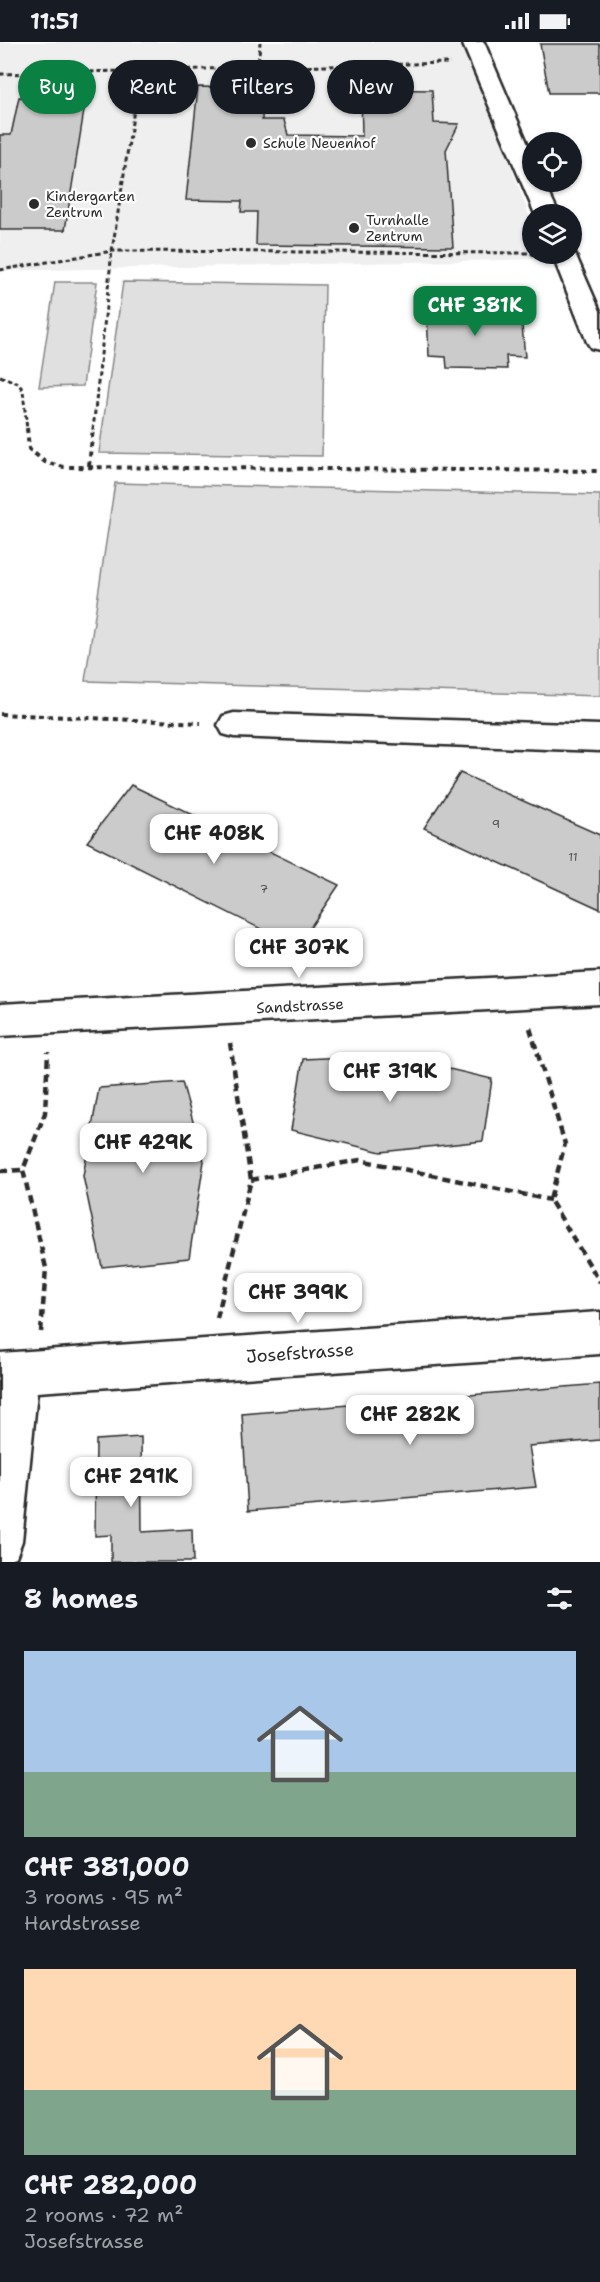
<!DOCTYPE html>
<meta charset="utf-8">
<style>
:root{--surface:#171b24;--page:#20242c;--text:#f1f3f6;--muted:#9ea1a6;--accent:#0b8043}
body{margin:0;font-family:"Shantell Sans",sans-serif;background:var(--page);color:var(--text);height:100vh;display:flex;flex-direction:column;font-size:22px;white-space:nowrap}
*{box-sizing:border-box;margin:0}
p{font-size:20px;color:var(--muted)}
.icon{flex:none;width:33px;height:33px;fill:none;stroke:currentColor;stroke-width:2;stroke-linecap:round;stroke-linejoin:round}
.map{position:relative;height:1520px;overflow:hidden}
.details{display:flex;flex-direction:column;background:var(--surface);flex:1}
.details>*{flex:none}
.top-card{position:absolute;left:18px;top:18px;width:564px;height:54px;display:flex;gap:12px}
.buttons{position:absolute;left:522px;top:90px;display:grid;gap:12px}
.buttons a{display:grid;place-items:center;width:60px;height:60px;border-radius:50%;background:var(--surface);box-shadow:0 2px 4px #0004;font-size:30px}
.price{position:absolute;translate:-50% -51px;padding:0 14px;border-radius:12px;background:#fff;color:#222;font-size:20px;line-height:39px;filter:drop-shadow(0 2px 3px #0008)}
.price::after{content:'';position:absolute;left:50%;top:36px;width:18px;height:14px;margin-left:-9px;background:inherit;clip-path:polygon(0 0,100% 0,50% 100%)}
.price.selected{background:var(--accent);color:#fff}
ul{padding:0;list-style:none}
li{display:grid;align-content:center;gap:12px;height:318px;padding:0 24px}
li span{display:grid;place-items:center;height:186px;border-radius:0px;color:#555}
li>.icon{margin-inline-start:auto}
span .icon{width:108px;height:108px;fill:#fffc;stroke-width:1}
li b{font-size:26px}
h2{display:flex;justify-content:space-between;align-items:center;height:72px;padding:0 24px;font-size:26px}
.chip{padding:0 21px;border-radius:27px;background:var(--surface);box-shadow:0 2px 4px #0004;font-size:21px;line-height:54px}
.chip.selected{background:var(--accent);color:#fff}
.status{display:flex;justify-content:space-between;align-items:center;height:42px;padding:0 30px;background:var(--surface);direction:ltr}
.status svg{height:16px;fill:currentColor}
.map>svg:first-child{display:block}
</style>
<div class="status"><b>11:51</b><svg viewBox="0 0 49 12"><path d="M0 12V9h3v3zM5 12V6h3v6zM10 12V3h3v9zM15 12V0h3v12zM26 1h20v11H26zM47 4h2v5h-2z"/></svg></div>
<div class="map">
<svg width="600" height="1520" viewBox="0 0 600 1520">
<rect width="100%" height="100%" fill="#fff"/>
<filter id="ink" filterUnits="userSpaceOnUse"><feTurbulence type="fractalNoise" baseFrequency=".0167" numOctaves="2"/><feDisplacementMap in="SourceGraphic" scale="12" xChannelSelector="R" yChannelSelector="G"/><feConvolveMatrix kernelMatrix="1 2 1 2 8 2 1 2 1" color-interpolation-filters="sRGB"/></filter>
<g filter="url(#ink)">
<path fill="#efefef" d="M0 0H462L473 21 532 181V212H544L546 217 0 229Z"/>
<path fill="#e0e0e0" stroke="#868686" stroke-width="1.5" d="M55 240H97L83 344 39 345Z
M123 240 325 243 322 414 99 411Z
M115 441 600 453V654L85 639Z"/>
<path fill="#cbcbcb" stroke="#2b2b2b" stroke-width="1.5" d="M540 2H600V51H549Z
M198 45 263 46 262 78H284L288 93 362 94 361 47 432 48 434 81 459 82 446 108 453 205 256 203 257 170H241L242 159 186 158Z
M19 55 86 56 65 188H0V93H11Z
M442 263 502 264 503 273H521L525 315 506 314 507 327 447 326 446 315 429 314 427 272H443Z
M460 731 600 793V867L424 786Z
M131 743 339 843 297 905 87 800Z
M390 1013 492 1037 483 1099 381 1110 291 1088 303 1017Z
M182 1040 204 1119 189 1216 102 1225 83 1134 99 1046Z
M600 1342V1398L529 1404 536 1445 248 1469 242 1372Z
M141 1395 142 1490 192 1487 193 1520H111V1493L95 1494 96 1398Z"/>
<g fill="none" stroke-linecap="round" stroke-linejoin="round">
<g stroke="#2b2b2b" stroke-width="5">
<path id="minor" d="M462 0H484L532 112V140H544L559 172H535Z
M573 207 600 269V308L591 306 587 300 552 212H572Z
M234 671 600 683V709L234 695 223 692 218 683 223 674Z
M600 930V962L0 994V962Z
M600 1270V1312L37 1350 22 1499 16 1515 0 1520V1311Z"/>
</g>
<path stroke="#2b2b2b" stroke-width="3" stroke-dasharray="4.5 3" stroke-linecap="butt" d="M258 26 260 0
M0 32 450 21
M0 228 112 209 531 211 535 214
M0 334 18 341 23 348 27 388
M93 388 112 209 140 29"/>
<path stroke="#2b2b2b" stroke-width="4" stroke-dasharray="5 4.5" stroke-linecap="butt" d="M27 386 29 407 45 420 64 425 600 429
M89 424 93 386
M0 672 201 681"/>
<path stroke="#2b2b2b" stroke-width="4.5" stroke-dasharray="8 5" stroke-linecap="butt" d="M530 986 565 1102 550 1158 600 1240
M0 1129 23 1128
M251 1138 360 1118 550 1158
M217 1276 251 1138 230 1001
M41 1290 46 1226 23 1128 45 1071 48 1010"/>
<use href="#minor" fill="#fff" fill-rule="evenodd"/>
</g>
</g>
<g fill="#2b2b2b" stroke="#fff" stroke-width="2">
<circle cx="251" cy="101" r="6"/>
<circle cx="34" cy="162" r="6"/>
<circle cx="354" cy="186" r="6"/>
</g>
<g text-anchor="middle" stroke-width="4.5" stroke-linejoin="round" paint-order="stroke">
<g font-size="12" fill="#535353">
<text x="496" y="786">9</text>
<text x="573" y="819">11</text>
<text x="264" y="851">7</text>
</g>
<g font-size="14" fill="#2b2b2b" stroke="#fff" text-anchor="start">
<text x="263" y="106">Schule Neuenhof</text>
<text x="46" y="159">Kindergarten<tspan x="46" dy="16">Zentrum</tspan></text>
<text x="366" y="183">Turnhalle<tspan x="366" dy="16">Zentrum</tspan></text>
</g>
<g font-size="15" fill="#2b2b2b" stroke="#fff">
<text transform="translate(300 964) rotate(-3)" y="5">Sandstrasse</text>
</g>
<g font-size="18" fill="#2b2b2b" stroke="#fff">
<text transform="translate(300 1311) rotate(-4)" y="6">Josefstrasse</text>
</g>
</g>
</svg>
<div class="buttons">
<a><svg class="icon" aria-label="locate" viewBox="0 0 24 24"><circle cx="12" cy="12" r="6"/><path d="M12 2v4M12 18v4M2 12h4M18 12h4"/></svg></a>
<a><svg class="icon" aria-label="layers" viewBox="0 0 24 24"><path d="M12 4l9 5-9 5-9-5zM3 14l9 5 9-5"/></svg></a>
</div>
<b class="price selected" style="left:475px;top:295px">CHF 381K</b>
<b class="price" style="left:214px;top:823px">CHF 408K</b>
<b class="price" style="left:299px;top:937px">CHF 307K</b>
<b class="price" style="left:390px;top:1061px">CHF 319K</b>
<b class="price" style="left:143px;top:1132px">CHF 429K</b>
<b class="price" style="left:298px;top:1282px">CHF 399K</b>
<b class="price" style="left:410px;top:1404px">CHF 282K</b>
<b class="price" style="left:131px;top:1466px">CHF 291K</b>
<div class="top-card">
<a class="chip selected">Buy</a>
<a class="chip">Rent</a>
<a class="chip">Filters</a>
<a class="chip">New</a>
</div>
</div>
<section class="details">
<h2>8 homes<svg class="icon" aria-label="filters" viewBox="0 0 24 24"><path d="M4 7h16M4 17h16"/><circle cx="9" cy="7" r="2"/><circle cx="15" cy="17" r="2"/></svg></h2>
<ul>
<li><span style="background:linear-gradient(#a9c7e8 65%,#7fa58c 0)"><svg class="icon" aria-label="home" viewBox="0 0 24 24"><path d="M3 11l9-7 9 7M6 9v11h12V9"/></svg></span><div><b>CHF 381,000</b><p>3 rooms · 95 m²</p><p>Hardstrasse</p></div></li>
<li><span style="background:linear-gradient(#ffd9b3 65%,#7fa58c 0)"><svg class="icon" aria-label="home" viewBox="0 0 24 24"><path d="M3 11l9-7 9 7M6 9v11h12V9"/></svg></span><div><b>CHF 282,000</b><p>2 rooms · 72 m²</p><p>Josefstrasse</p></div></li>
</ul>
</section>
